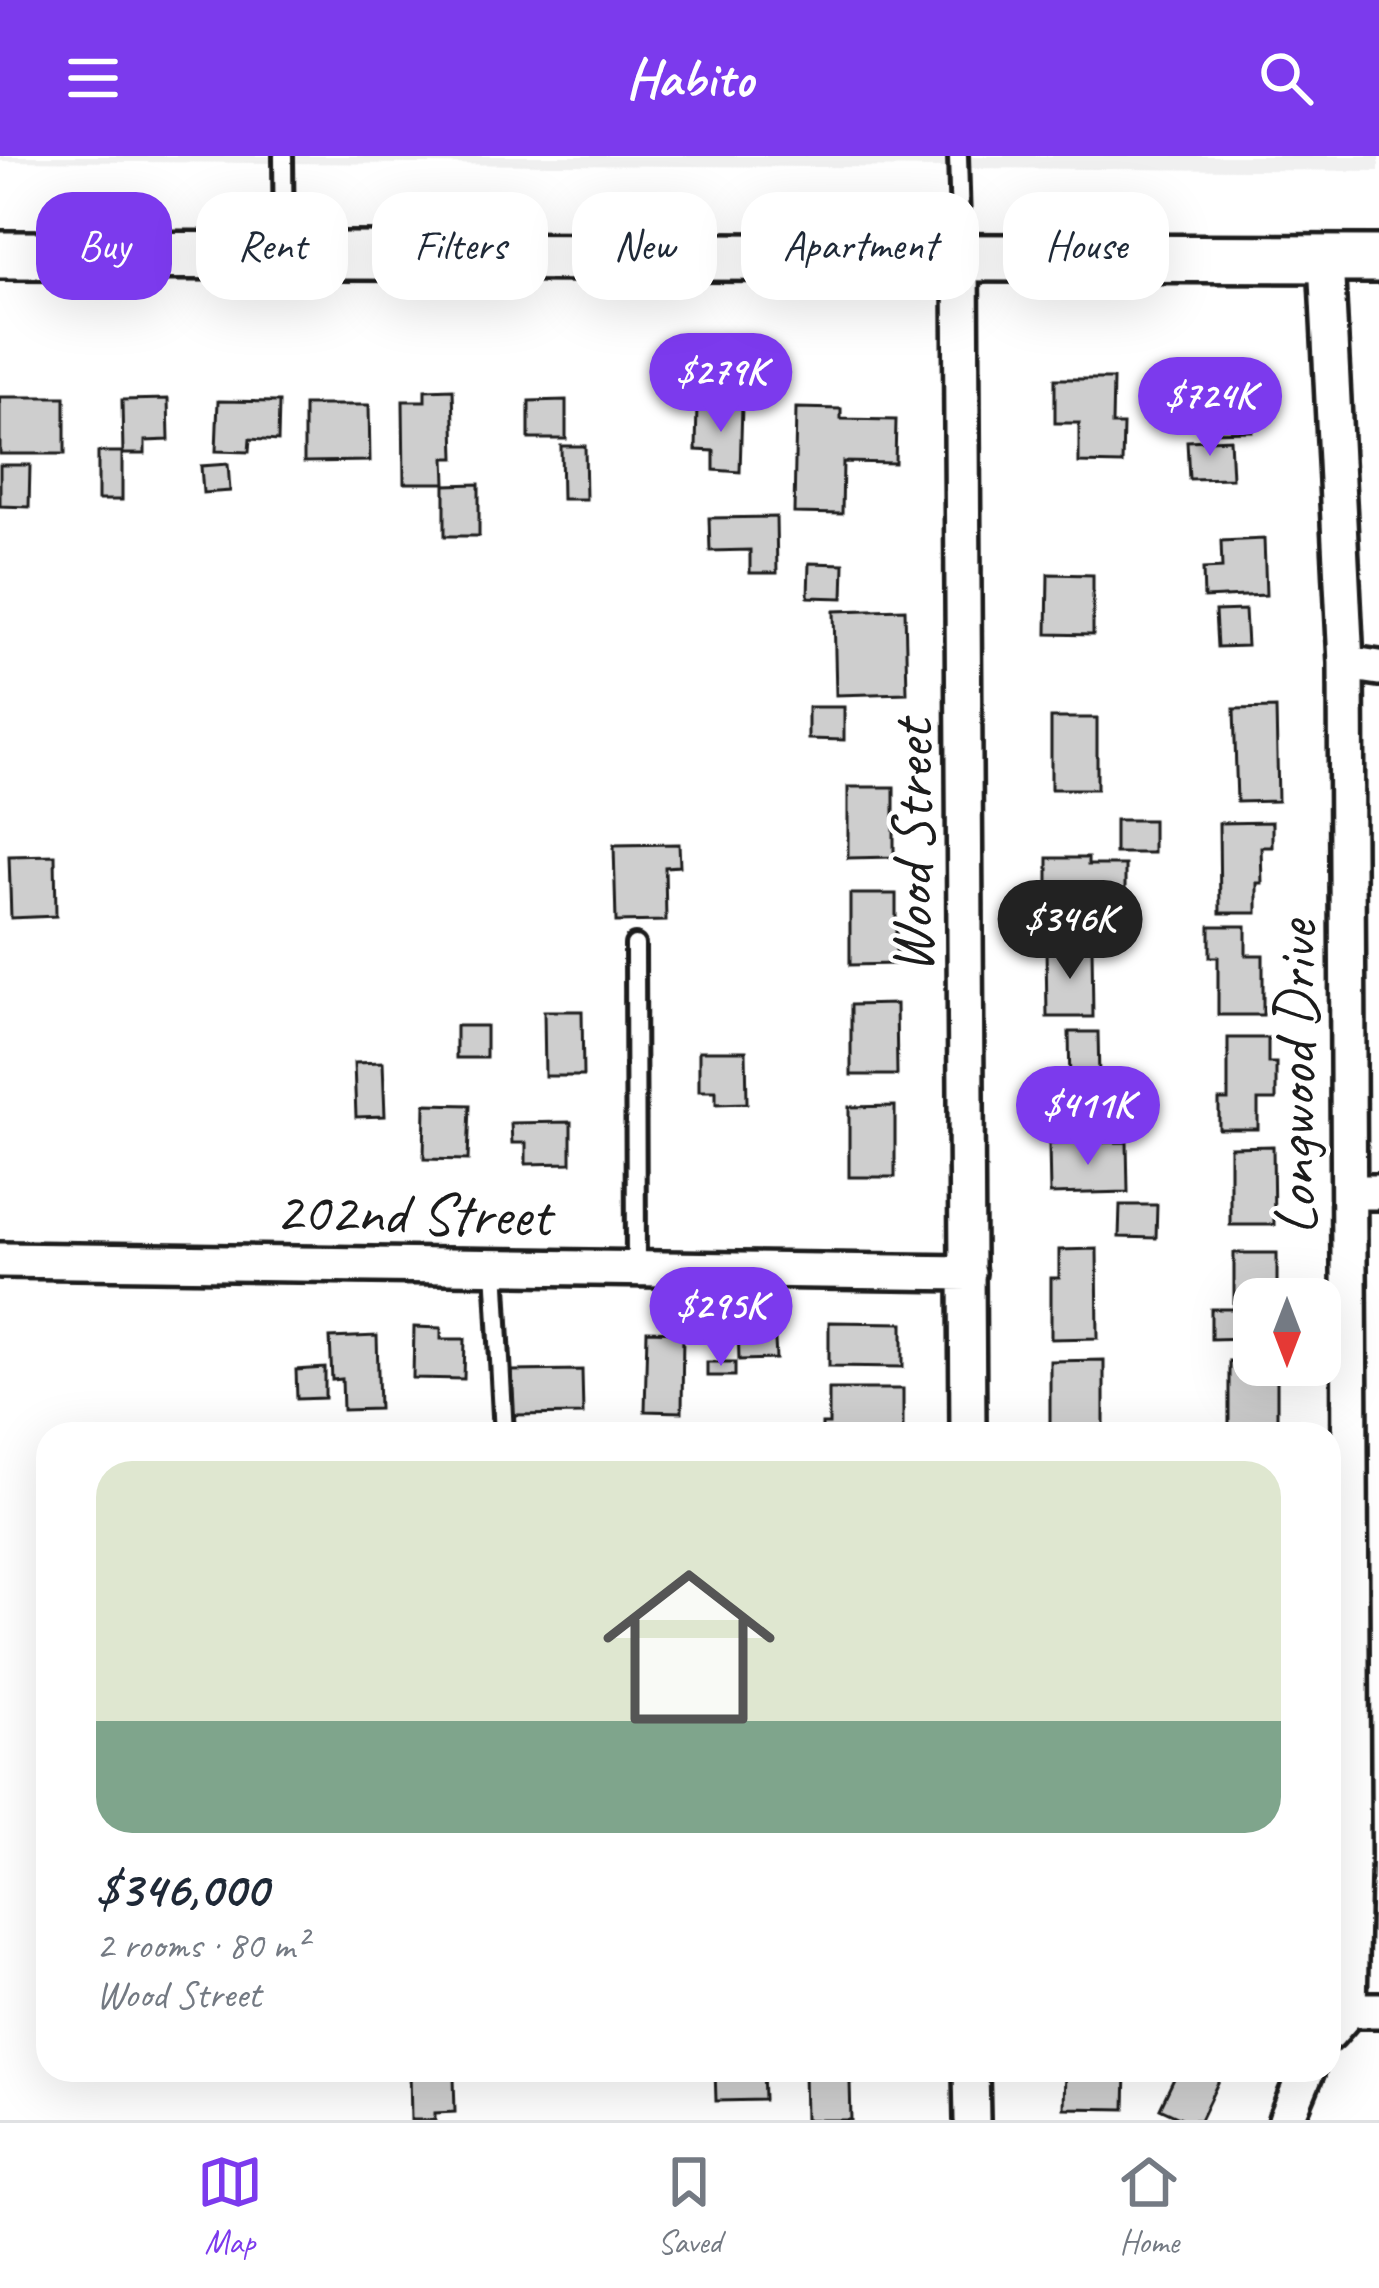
<!DOCTYPE html>
<meta charset="utf-8">
<style>
:root{--surface:#fff;--page:#f2f2f3;--text:#1f2937;--muted:#747a83;--line:#e0e1e3;--accent:#7c3aed}
body{margin:0;font-family:Caveat,sans-serif;background:var(--page);color:var(--text);height:100vh;display:flex;flex-direction:column;font-size:45px;white-space:nowrap}
*{box-sizing:border-box;margin:0}
p{font-size:39px;color:var(--muted)}
.icon{flex:none;width:66px;height:66px;fill:none;stroke:currentColor;stroke-width:2;stroke-linecap:round;stroke-linejoin:round}
.map{position:relative;flex:1;overflow:hidden}
.drawer{position:absolute;left:36px;top:1266px;width:1305px;height:660px;display:flex;flex-direction:column;background:var(--surface);border-radius:36px;box-shadow:0 12px 48px #0002}
.drawer>*{flex:none}
.hud{position:absolute;left:36px;top:36px;width:1308px;height:108px;display:flex;gap:24px}
.needle{width:78px;rotate:180deg}
.controls{position:absolute;left:1233px;top:1122px;display:grid;gap:24px}
.controls a{display:grid;place-items:center;width:108px;height:108px;border-radius:24px;background:var(--surface);box-shadow:0 12px 48px #0002;font-size:60px}
.price{position:absolute;translate:-50% -102px;padding:0 27px;border-radius:42px;background:var(--accent);color:#fff;font-size:39px;line-height:78px;filter:drop-shadow(0 3px 6px #0008)}
.price::after{content:'';position:absolute;left:50%;top:72px;width:36px;height:27px;margin-left:-18px;background:inherit;clip-path:polygon(0 0,100% 0,50% 100%)}
.price.selected{background:#222;color:#fff}
ul{padding:0;list-style:none}
li{display:grid;align-content:center;gap:24px;height:636px;padding:0 60px}
li span{display:grid;place-items:center;height:372px;border-radius:36px;color:#555}
li>.icon{margin-inline-start:auto}
span .icon{width:216px;height:216px;fill:#fffc;stroke-width:1}
li b{font-size:51px}
.pill{padding:0 42px;border-radius:36px;background:var(--surface);box-shadow:0 12px 48px #0002;font-size:42px;line-height:108px}
.pill.selected{background:var(--accent);color:#fff}
header{display:flex;justify-content:space-between;align-items:center;height:156px;padding:0 60px;background:var(--accent);color:#fff;font-size:54px;font-weight:600}
.dock{display:flex;justify-content:space-around;align-items:center;height:168px;border-top:3px solid var(--line);background:var(--surface);font-size:33px;color:var(--muted)}
.dock a{display:grid;justify-items:center;gap:6px}
.dock .selected{color:var(--accent)}
.map>svg:first-child{display:block}
</style>
<header><svg class="icon" aria-label="menu" viewBox="0 0 24 24"><path d="M4 6h16M4 12h16M4 18h16"/></svg>Habito<svg class="icon" aria-label="search" viewBox="0 0 24 24"><circle cx="10" cy="10" r="6"/><path d="M15 15l6 6"/></svg></header>
<div class="map">
<svg width="1379" height="1964" viewBox="0 0 1379 1964">
<rect width="100%" height="100%" fill="#fff"/>
<filter id="ink" filterUnits="userSpaceOnUse"><feTurbulence type="fractalNoise" baseFrequency=".00833" numOctaves="2"/><feDisplacementMap in="SourceGraphic" scale="24" xChannelSelector="R" yChannelSelector="G"/><feConvolveMatrix kernelMatrix="1 2 1 2 8 2 1 2 1" color-interpolation-filters="sRGB"/></filter>
<g filter="url(#ink)">
<path fill="#f0f0f0" d="M0 0H1379V15L0 5Z"/>
<path fill="#cecece" stroke="#1c1c1c" stroke-width="3" d="M1250 217 1252 275 1208 276 1207 239 1187 240 1186 218Z
M1055 223H1113L1112 269H1123L1122 308 1079 307V267H1055Z
M453 233 455 302H445L446 327H404L403 245H425V234Z
M0 241H65V298H0Z
M168 243 169 284 145 285V298H123L122 244Z
M566 244V283H529V245Z
M218 245 279 246 278 285 250 283 249 296 216 295Z
M304 249H369L370 305 304 306Z
M697 249 742 250 740 316 714 314V295L696 294Z
M796 252 841 253V263L896 264 895 307 843 306 842 358 794 357Z
M1230 283 1232 322 1189 323 1187 285Z
M561 290H585L586 343H562Z
M98 296H122V344H98Z
M228 308 230 335 203 337 201 310Z
M0 309H30L29 351 0 350Z
M479 328V380H445V329Z
M776 361 777 417H750V394L710 395 709 362Z
M1264 383 1266 439 1204 442 1203 413 1222 412 1221 385Z
M809 407 844 408 843 442 808 441Z
M1048 418 1093 419V479L1047 478Z
M905 453 907 537 836 539 834 455Z
M1245 454 1247 490 1217 491 1215 455Z
M808 551H844V584L808 583Z
M1276 552 1278 645 1237 646 1234 553Z
M1051 562H1097V633H1051Z
M848 631H894V701L848 702Z
M1115 664H1153V697H1115Z
M1272 666V691H1261L1262 727H1257V757H1220L1219 667Z
M679 688 680 710 665 711 666 765 616 766 614 689Z
M55 699 56 760 11 762 9 700Z
M1048 702H1088V709H1125V752H1089V758H1048Z
M850 738H896V808L850 809Z
M1210 770H1246V799H1263V859H1218V801H1210Z
M1046 790H1092L1093 861H1047Z
M896 848 897 919H851V849Z
M544 855H582L583 920H545Z
M456 870H486V902H456Z
M1069 876H1098L1100 968 1050 969 1049 932 1070 931Z
M1228 882H1268V907H1276V944H1258V973H1219V944H1228Z
M699 895H746L747 947 716 948V935H699Z
M383 906 385 960 356 961 354 907Z
M425 948 470 949 468 1004 424 1003Z
M895 950V1021H849V951Z
M571 966V1007L526 1008V987H512L511 967Z
M1127 986 1128 1036 1050 1038 1049 987Z
M1273 990 1274 1069H1230V991Z
M1120 1049H1157L1156 1082 1119 1081Z
M1097 1093 1098 1182 1051 1183V1122H1059V1094Z
M1234 1097H1277V1143H1254V1154H1249V1182L1211 1183V1153H1234Z
M829 1166 903 1167V1211L829 1210Z
M774 1167 776 1203 739 1204 738 1168Z
M414 1171 441 1172V1183H465L464 1223 413 1222Z
M647 1175 683 1176 682 1256 645 1255Z
M377 1180 379 1253 343 1254 342 1223 332 1224 330 1182Z
M1104 1204V1272H1050V1205Z
M1229 1205 1277 1209V1278H1229Z
M707 1206H735V1220H707Z
M325 1212V1242L297 1243 296 1214Z
M582 1214 583 1258 513 1259 512 1215Z
M829 1233H903V1276L822 1278V1268H829Z
M410 1914H474V1921H454L455 1956 435 1957V1964H411Z
M715 1914H763L764 1944 716 1945Z
M804 1914H918V1924L850 1926 851 1964H805Z
M1065 1914H1126L1125 1953 1064 1952Z
M1178 1914H1224L1200 1964H1186L1160 1952Z"/>
<g fill="none" stroke-linecap="round" stroke-linejoin="round">
<g stroke="#1c1c1c" stroke-width="26">
<path id="lane" d="M283 0 284 99
M958 0 961 102
M635 789 636 1113
M495 1111 504 1278"/>
</g>
<g stroke="#1c1c1c" stroke-width="42">
<path id="street" d="M961 103 968 1278
M1326 103 1346 507 1352 1702 1349 1854 1329 1877
M1346 507 1379 512
M1349 1036H1379
M0 1104 968 1117
M1349 1854H1379
M971 1914 972 1964
M1286 1964 1307 1914"/>
</g>
<g stroke="#1c1c1c" stroke-width="54">
<path id="secondary" d="M0 99 1379 103"/>
</g>
<use href="#lane" stroke="#fff" stroke-width="16"/>
<use href="#street" stroke="#fff" stroke-width="33"/>
<use href="#secondary" stroke="#fff" stroke-width="45"/>
</g>
</g>
<g text-anchor="middle" stroke-width="9" stroke-linejoin="round" paint-order="stroke">
<g font-size="60" fill="#1c1c1c" stroke="#fff">
<text transform="translate(911 691) rotate(-90)" y="21">Wood Street</text>
<text transform="translate(1294 922) rotate(-90)" y="21">Longwood Drive</text>
<text transform="translate(413 1056) rotate(1)" y="21">202nd Street</text>
</g>
</g>
</svg>
<div class="controls">
<a><svg class="needle" viewBox="-14 -14 28 28"><path d="M0-13l5 13h-10z" fill="#e53935"/><path d="M0 13l5-13h-10z" fill="#747a83"/></svg></a>
</div>
<b class="price" style="left:721px;top:279px">$279K</b>
<b class="price" style="left:1210px;top:303px">$724K</b>
<b class="price selected" style="left:1070px;top:826px">$346K</b>
<b class="price" style="left:1088px;top:1012px">$411K</b>
<b class="price" style="left:721px;top:1213px">$295K</b>
<div class="hud">
<a class="pill selected">Buy</a>
<a class="pill">Rent</a>
<a class="pill">Filters</a>
<a class="pill">New</a>
<a class="pill">Apartment</a>
<a class="pill">House</a>
</div>
<section class="drawer">
<ul>
<li><span style="background:linear-gradient(#dfe7d0 70%,#7fa58c 0)"><svg class="icon" aria-label="home" viewBox="0 0 24 24"><path d="M3 11l9-7 9 7M6 9v11h12V9"/></svg></span><div><b>$346,000</b><p>2 rooms · 80 m²</p><p>Wood Street</p></div></li>
</ul>
</section>
</div>
<nav class="dock">
<a class="selected"><svg class="icon" aria-label="map" viewBox="0 0 24 24"><path d="M3 6l6-2 6 2 6-2v14l-6 2-6-2-6 2zM9 4v14M15 6v14"/></svg>Map</a>
<a><svg class="icon" aria-label="saved" viewBox="0 0 24 24"><path d="M7 4h10v16l-5-4-5 4z"/></svg>Saved</a>
<a><svg class="icon" aria-label="home" viewBox="0 0 24 24"><path d="M3 11l9-7 9 7M6 9v11h12V9"/></svg>Home</a>
</nav>
